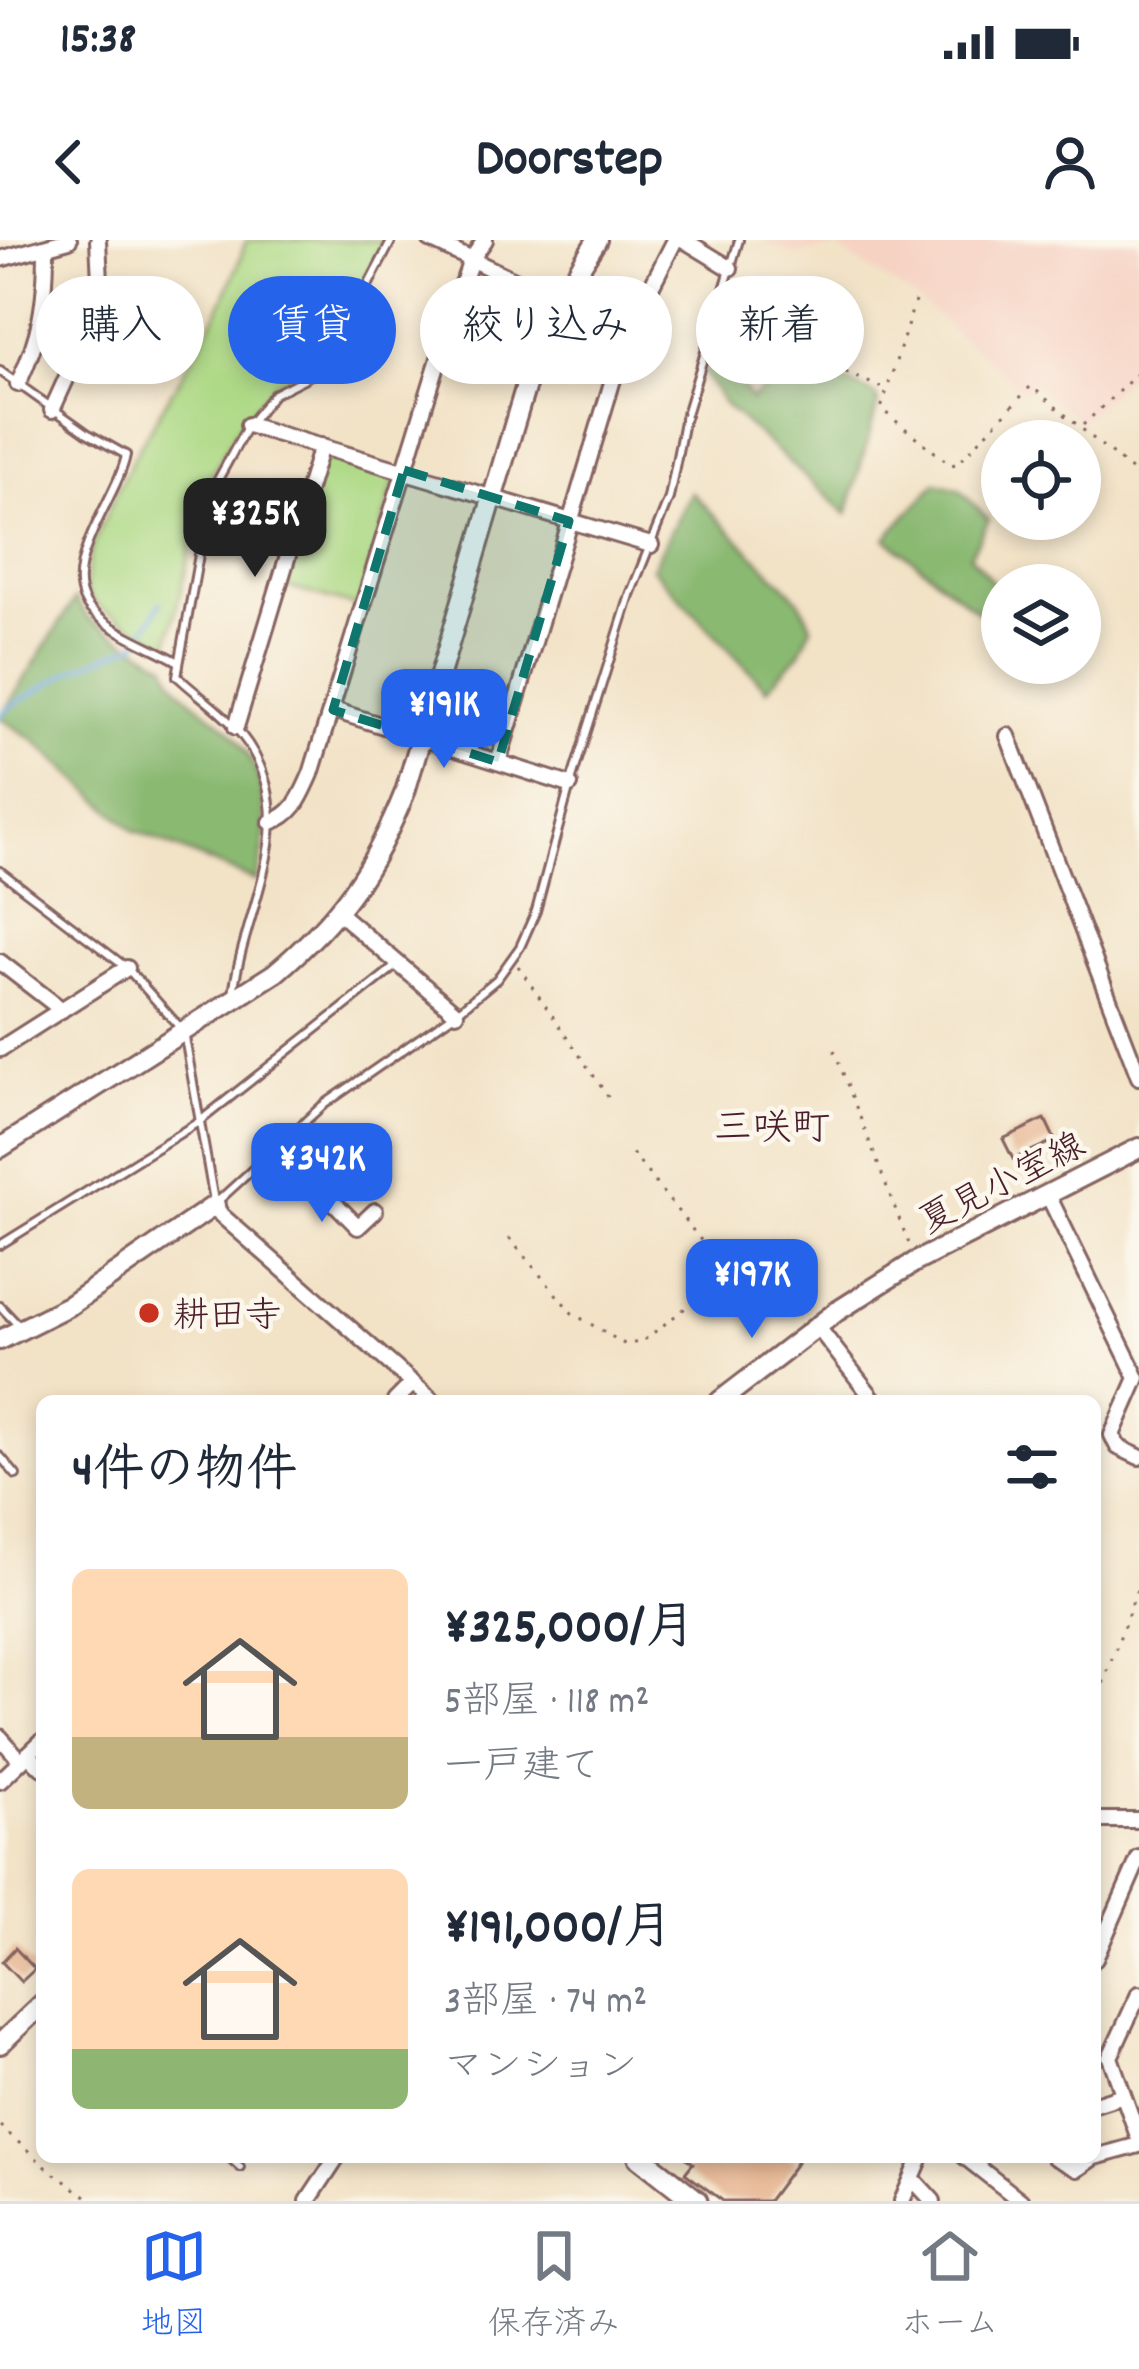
<!DOCTYPE html>
<html lang="ja">
<meta charset="utf-8">
<style>
:root{--surface:#fff;--page:#f2f2f3;--text:#1f2937;--muted:#747a83;--line:#e0e1e3;--accent:#2563eb}
body{margin:0;font-family:Dekko,"Klee One",sans-serif;background:var(--page);color:var(--text);height:100vh;display:flex;flex-direction:column;font-size:45px;white-space:nowrap}
*{box-sizing:border-box;margin:0}
p{font-size:39px;color:var(--muted)}
.icon{flex:none;width:66px;height:66px;fill:none;stroke:currentColor;stroke-width:2;stroke-linecap:round;stroke-linejoin:round}
.map{position:relative;flex:1;overflow:hidden}
.sheet{position:absolute;left:36px;top:1155px;width:1065px;height:768px;display:flex;flex-direction:column;background:var(--surface);border-radius:18px;box-shadow:0 6px 18px #0003}
.sheet>*{flex:none}
.top-card{position:absolute;left:36px;top:36px;width:1068px;height:108px;display:flex;gap:24px}
.fabs{position:absolute;left:981px;top:180px;display:grid;gap:24px}
.fabs a{display:grid;place-items:center;width:120px;height:120px;border-radius:50%;background:var(--surface);box-shadow:0 6px 18px #0003;font-size:60px}
.price{position:absolute;translate:-50% -102px;padding:0 27px;border-radius:24px;background:var(--accent);color:#fff;font-size:39px;line-height:78px;filter:drop-shadow(0 3px 6px #0008)}
.price::after{content:'';position:absolute;left:50%;top:72px;width:36px;height:27px;margin-left:-18px;background:inherit;clip-path:polygon(0 0,100% 0,50% 100%)}
.price.on{background:#222;color:#fff}
ul{padding:0;list-style:none}
li{display:flex;align-items:center;gap:36px;height:300px;padding:0 36px}
li span{display:grid;place-items:center;flex:none;width:336px;height:240px;border-radius:18px;color:#555}
li>.icon{margin-inline-start:auto}
span .icon{width:144px;height:144px;fill:#fffc;stroke-width:1}
li b{font-size:51px}
h2{display:flex;justify-content:space-between;align-items:center;height:144px;padding:0 36px;font-size:51px}
.pill{padding:0 42px;border-radius:54px;background:var(--surface);box-shadow:0 6px 18px #0003;font-size:42px;line-height:108px}
.pill.on{background:var(--accent);color:#fff}
.status{display:flex;justify-content:space-between;align-items:center;height:84px;padding:0 60px;background:var(--surface);direction:ltr}
.status svg{height:33px;fill:currentColor}
header{display:flex;justify-content:space-between;align-items:center;height:156px;padding:0 36px;background:var(--surface);font-size:54px;font-weight:700}
.menu{display:flex;justify-content:space-around;align-items:center;height:168px;border-top:3px solid var(--line);background:var(--surface);font-size:33px;color:var(--muted)}
.menu a{display:grid;justify-items:center;gap:6px}
.menu .on{color:var(--accent)}
.map>svg:first-child{display:block}
</style>
<div class="status"><b>15:38</b><svg viewBox="0 0 49 12"><path d="M0 12V9h3v3zM5 12V6h3v6zM10 12V3h3v9zM15 12V0h3v12zM26 1h20v11H26zM47 4h2v5h-2z"/></svg></div>
<header><svg class="icon" aria-label="back" viewBox="0 0 24 24"><path d="M15 5l-7 7 7 7"/></svg>Doorstep<svg class="icon" aria-label="person" viewBox="0 0 24 24"><circle cx="12" cy="8" r="4"/><path d="M4 21q1-7 8-7t8 7"/></svg></header>
<div class="map">
<svg width="1139" height="1961" viewBox="0 0 1139 1961">
<rect width="100%" height="100%" fill="#fbf7ec"/>
<filter id="ink" filterUnits="userSpaceOnUse"><feTurbulence type="fractalNoise" baseFrequency=".00833" numOctaves="2"/><feDisplacementMap in="SourceGraphic" scale="24" xChannelSelector="R" yChannelSelector="G"/><feConvolveMatrix kernelMatrix="1 2 1 2 8 2 1 2 1" color-interpolation-filters="sRGB"/></filter>
<filter id="wash" filterUnits="userSpaceOnUse"><feTurbulence type="fractalNoise" baseFrequency=".004" numOctaves="4" result="noise"/><feDisplacementMap in="SourceGraphic" scale="48" xChannelSelector="R" yChannelSelector="G"/><feGaussianBlur stdDeviation="2.7" result="paint"/><feColorMatrix in="noise" values="0 0 0 0 0 0 0 0 0 0 0 0 0 0 0 0 0 1.4 0 .05"/><feComposite in="paint" operator="in"/></filter>
<g filter="url(#wash)">
<rect width="100%" height="100%" fill="#f2e2c6"/>
<path fill="#f6d2c3" d="M761 0H1139V127L1080 182 1032 142 1023 150 916 58 836 7 795 14Z"/>
<path fill="#add985" stroke="#7c7c58" stroke-width="3" d="M246 0H383L358 57 320 122 276 142 239 186 206 245 168 405 100 368 86 352C86 318 97 294 111 264 150 173 219 95 246 0Z
M329 214 393 232 395 240 358 367 284 346 322 218Z"/>
<path fill="#8ab972" stroke="#6a6c4e" stroke-width="3" d="M719 87 734 90 733 132 751 160 780 138 771 116 778 112 876 155 878 163 847 274 723 163 705 134Z
M936 243 959 249 989 280 970 315 1002 353V391L886 298Z
M691 252 799 360 812 387 799 414 767 449 652 328Z
M75 359 89 379 167 425C174 453 203 467 224 485 268 523 272 588 256 641L133 590 33 499 0 478Z"/>
<g fill="none" stroke-linecap="round" stroke-linejoin="round">
<path stroke="#74a9e2" stroke-width="4.5" d="M0 477 4 470 73 430 137 403 161 363"/>
</g>
<g id="blocks">
<path fill="#e6b28d" d="M1045 879 1055 900 1013 919 1003 899Z
M15 1708 35 1729 21 1742 2 1722Z
M685 1917H790L797 1922 768 1961H723L685 1933 693 1923Z"/>
</g>
</g>
<g filter="url(#ink)">
<use href="#blocks" fill-opacity="0" stroke="#856361" stroke-width="3"/>
<g fill="none" stroke-linecap="round" stroke-linejoin="round">
<g stroke="#856361" stroke-width="12">
<path id="lane" d="M0 131 87 193 126 215C118 259 51 335 94 373 116 394 151 406 177 421
M0 631 127 728 184 792 214 961
M233 755C244 664 308 577 240 493 223 472 197 455 177 436L210 254 248 185 274 154 325 128 392 0
M217 962 322 866 456 773 497 739 520 707 536 671 570 545 630 355 669 258 684 181 739 0
M0 1005 200 881 397 725
M0 1066 18 1085
M0 1216 16 1235
M229 1917 240 1927"/>
</g>
<g stroke="#856361" stroke-width="20">
<path id="street" d="M430 0 559 61
M684 0 730 28
M0 19 69 0
M18 144C41 95 46 62 46 8
M52 170 101 62 98 0
M248 185 651 305
M333 470 570 545
M236 487 321 206
M1008 496 1139 837
M498 522 626 96 675 0
M271 582C295 574 301 556 311 534L457 60 471 20 485 0
M339 673 456 773
M0 722 62 770
M0 809 127 728
M279 906 358 987 375 971
M1048 955 1137 1138 1112 1195 1118 1207 1139 1217
M215 965 221 975 433 1161
M817 1086 875 1161
M395 1161 413 1143
M0 1497 21 1521
M28 1514 42 1528
M0 1541 42 1501
M1095 1580H1139
M1095 1719 1139 1618
M1139 1754 1110 1817 1139 1899
M1095 1864 1123 1855
M965 1917 1021 1961
M1054 1917 1077 1929 1094 1917
M1095 1917 1139 1905
M912 1938 933 1961
M308 1961 337 1917
M902 1961 921 1917"/>
</g>
<g stroke="#856361" stroke-width="24">
<path id="secondary" d="M0 908 275 733C339 679 374 630 405 552L532 125 559 61 597 0
M0 1100 70 1065 215 965
M720 1161 836 1072 915 1022 1139 908
M0 1804 42 1764"/>
</g>
<g stroke="#856361" stroke-width="27">
<path id="primary" d="M640 1917 696 1961"/>
</g>
<path stroke="#856361" stroke-width="3" stroke-dasharray="3 9" stroke-linecap="butt" d="M915 61 881 169 951 225 957 224 1031 146 1139 237
M724 81 887 150
M1083 185 1139 132
M518 726 609 858
M834 810 909 1004
M509 998 572 1073 626 1105 643 1101 721 1040 722 1027 631 912
M1095 1466 1139 1344
M0 1886 53 1933 93 1961"/>
<use href="#lane" stroke="#fff" stroke-width="6"/>
<use href="#street" stroke="#fff" stroke-width="14"/>
<use href="#secondary" stroke="#fff" stroke-width="18"/>
<use href="#primary" stroke="#fff" stroke-width="21"/>
</g>
</g>
<path fill="#0f766e" fill-opacity="0.2" stroke="#0f766e" stroke-width="9" stroke-dasharray="24 15" stroke-linejoin="round" d="M404 230 569 281 498 522 333 470Z"/>
<circle fill="#c8321e" stroke="#fbf7ec" stroke-width="4.5" cx="149" cy="1073" r="12"/>
<g text-anchor="middle" stroke-width="9" stroke-linejoin="round" paint-order="stroke">
<g font-size="36" fill="#4a1f2b" stroke="#fbf7ec">
<text transform="translate(1001 941) rotate(-27)" y="13">夏見小室線</text>
</g>
<g font-size="36" fill="#4a1f2b" stroke="#fbf7ec" text-anchor="start">
<text x="173" y="1086">耕田寺</text>
</g>
<g font-size="39" fill="#4a1f2b" stroke="#fbf7ec">
<text x="772" y="899">三咲町</text>
</g>
</g>
</svg>
<div class="fabs">
<a><svg class="icon" aria-label="locate" viewBox="0 0 24 24"><circle cx="12" cy="12" r="6"/><path d="M12 2v4M12 18v4M2 12h4M18 12h4"/></svg></a>
<a><svg class="icon" aria-label="layers" viewBox="0 0 24 24"><path d="M12 4l9 5-9 5-9-5zM3 14l9 5 9-5"/></svg></a>
</div>
<b class="price on" style="left:255px;top:340px">¥325K</b>
<b class="price" style="left:444px;top:531px">¥191K</b>
<b class="price" style="left:322px;top:985px">¥342K</b>
<b class="price" style="left:752px;top:1101px">¥197K</b>
<div class="top-card">
<a class="pill">購入</a>
<a class="pill on">賃貸</a>
<a class="pill">絞り込み</a>
<a class="pill">新着</a>
</div>
<section class="sheet">
<h2>4件の物件<svg class="icon" aria-label="filters" viewBox="0 0 24 24"><path d="M4 7h16M4 17h16"/><circle cx="9" cy="7" r="2"/><circle cx="15" cy="17" r="2"/></svg></h2>
<ul>
<li><span style="background:linear-gradient(#ffd9b3 70%,#c2b280 0)"><svg class="icon" aria-label="home" viewBox="0 0 24 24"><path d="M3 11l9-7 9 7M6 9v11h12V9"/></svg></span><div><b>¥325,000/月</b><p>5部屋 · 118 m²</p><p>一戸建て</p></div></li>
<li><span style="background:linear-gradient(#ffd9b3 75%,#8fb573 0)"><svg class="icon" aria-label="home" viewBox="0 0 24 24"><path d="M3 11l9-7 9 7M6 9v11h12V9"/></svg></span><div><b>¥191,000/月</b><p>3部屋 · 74 m²</p><p>マンション</p></div></li>
</ul>
</section>
</div>
<nav class="menu">
<a class="on"><svg class="icon" aria-label="map" viewBox="0 0 24 24"><path d="M3 6l6-2 6 2 6-2v14l-6 2-6-2-6 2zM9 4v14M15 6v14"/></svg>地図</a>
<a><svg class="icon" aria-label="saved" viewBox="0 0 24 24"><path d="M7 4h10v16l-5-4-5 4z"/></svg>保存済み</a>
<a><svg class="icon" aria-label="home" viewBox="0 0 24 24"><path d="M3 11l9-7 9 7M6 9v11h12V9"/></svg>ホーム</a>
</nav>
